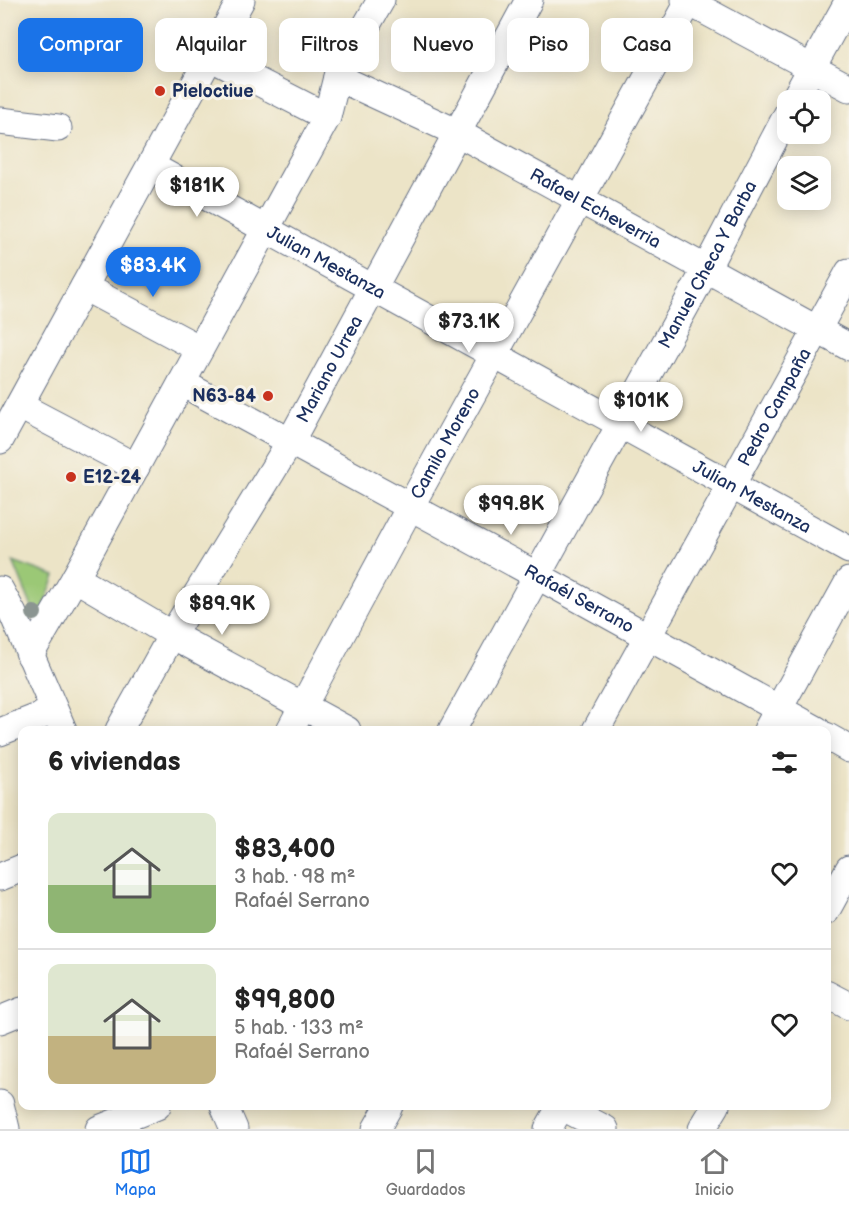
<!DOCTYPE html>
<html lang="es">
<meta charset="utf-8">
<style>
:root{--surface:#fff;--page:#f2f2f2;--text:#222;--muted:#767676;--line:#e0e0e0;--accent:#1a73e8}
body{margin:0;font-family:"Balsamiq Sans",sans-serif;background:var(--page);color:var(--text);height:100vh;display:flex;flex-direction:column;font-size:22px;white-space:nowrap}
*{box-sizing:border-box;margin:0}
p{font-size:20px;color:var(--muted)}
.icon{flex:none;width:33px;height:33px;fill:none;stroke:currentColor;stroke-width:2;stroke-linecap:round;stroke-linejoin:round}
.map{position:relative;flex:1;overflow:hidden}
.drawer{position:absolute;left:18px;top:726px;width:813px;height:384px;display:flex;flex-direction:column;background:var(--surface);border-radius:12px;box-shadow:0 3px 15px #0003}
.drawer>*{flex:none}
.banner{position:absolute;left:18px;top:18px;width:813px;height:54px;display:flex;gap:12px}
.tools{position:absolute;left:777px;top:90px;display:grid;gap:12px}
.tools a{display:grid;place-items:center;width:54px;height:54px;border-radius:12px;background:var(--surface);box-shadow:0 3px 15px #0003;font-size:30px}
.price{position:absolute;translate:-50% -51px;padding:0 14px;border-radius:21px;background:#fff;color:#222;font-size:20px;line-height:39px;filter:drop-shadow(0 2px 3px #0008)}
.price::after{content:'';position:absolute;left:50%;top:36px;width:18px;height:14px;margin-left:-9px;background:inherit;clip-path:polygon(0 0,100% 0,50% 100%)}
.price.on{background:var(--accent);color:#fff}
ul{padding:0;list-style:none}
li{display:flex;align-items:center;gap:18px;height:150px;padding:0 30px}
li+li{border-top:2px solid var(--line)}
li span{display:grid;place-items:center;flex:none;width:168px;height:120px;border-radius:12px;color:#555}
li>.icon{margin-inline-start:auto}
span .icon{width:72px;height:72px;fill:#fffc;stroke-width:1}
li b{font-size:26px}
h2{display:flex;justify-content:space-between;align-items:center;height:72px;padding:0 30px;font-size:26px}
.chip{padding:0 21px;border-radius:12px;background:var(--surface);box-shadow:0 3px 15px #0003;font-size:21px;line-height:54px}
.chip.on{background:var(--accent);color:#fff}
.tabs{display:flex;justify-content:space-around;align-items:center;height:84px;border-top:2px solid var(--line);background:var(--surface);font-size:16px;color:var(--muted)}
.tabs a{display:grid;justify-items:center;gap:3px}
.tabs .on{color:var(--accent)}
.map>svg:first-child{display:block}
</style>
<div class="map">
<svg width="849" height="1129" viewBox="0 0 849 1129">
<rect width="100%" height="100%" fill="#f7f3e8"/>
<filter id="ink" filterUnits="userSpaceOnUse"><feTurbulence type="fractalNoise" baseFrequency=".0167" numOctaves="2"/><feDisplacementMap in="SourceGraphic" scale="12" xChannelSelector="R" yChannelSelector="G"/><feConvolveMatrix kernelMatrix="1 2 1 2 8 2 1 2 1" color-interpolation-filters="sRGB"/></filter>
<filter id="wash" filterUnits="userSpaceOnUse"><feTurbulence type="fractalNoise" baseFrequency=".008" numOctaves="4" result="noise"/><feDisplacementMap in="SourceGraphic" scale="24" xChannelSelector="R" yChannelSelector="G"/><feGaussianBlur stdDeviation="1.35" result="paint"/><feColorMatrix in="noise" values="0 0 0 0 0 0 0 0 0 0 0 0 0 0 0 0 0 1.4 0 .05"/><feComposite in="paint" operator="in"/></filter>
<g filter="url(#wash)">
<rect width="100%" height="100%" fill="#ece4c7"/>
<path fill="#9bc876" stroke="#5b7c6a" stroke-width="1.5" d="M13 561 55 576 38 622Z"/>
</g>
<g filter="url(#ink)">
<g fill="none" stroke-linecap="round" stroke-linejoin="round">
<g stroke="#646e83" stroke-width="29">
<g id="minor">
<path d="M685 0 849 88"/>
<path d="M210 57 327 117"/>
<path id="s1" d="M337 77 458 133 849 347"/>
<path d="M794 100 849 0"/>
<path d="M0 121 58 128"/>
<path id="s2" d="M151 166 849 550"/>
<path d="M84 287 200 349"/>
<path id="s3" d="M182 383 538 576 817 730"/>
<path d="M20 406 136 467"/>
<path d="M0 440 241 0"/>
<path d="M75 578 172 635 347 730"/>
<path d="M0 590 13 614 63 730"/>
<path d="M30 655 75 578 327 117 337 77 381 0"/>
<path id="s4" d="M119 730 172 635 290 442 529 0"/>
<path id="s5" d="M290 730 410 507 690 0"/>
<path id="s6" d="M452 730 706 269 788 113"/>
<path id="s7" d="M596 730 849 272"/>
<path d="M767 730 849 581"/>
<path d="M0 732 53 711"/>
<path d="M826 736 849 749"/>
<path d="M0 877 22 868"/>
<path d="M826 911 849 869"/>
<path d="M826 994 849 1006"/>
<path d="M0 1020 22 1011"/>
<path d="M0 1104 6 1129"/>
<path d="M224 1106 234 1129"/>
<path d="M99 1129 157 1106"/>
<path d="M376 1129 389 1106"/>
<path d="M548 1129 561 1106 605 1129"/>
<path d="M702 1129 716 1106"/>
</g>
</g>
<use href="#minor" stroke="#fff" stroke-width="27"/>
</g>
<circle fill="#8b9591" cx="34" cy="613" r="8"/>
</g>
<g fill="#c8321e" stroke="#f7f3e8" stroke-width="2">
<circle cx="160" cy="91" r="6"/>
<circle cx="268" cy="396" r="6"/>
<circle cx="71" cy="477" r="6"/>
</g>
<g text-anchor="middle" stroke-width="6" stroke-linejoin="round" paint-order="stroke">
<g font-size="18" font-weight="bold" fill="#1b2f5e" stroke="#f7f3e8" text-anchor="start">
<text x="172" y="97">Pieloctiue</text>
<text x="256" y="402" text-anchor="end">N63-84</text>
<text x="83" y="483">E12-24</text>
</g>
<g font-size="18" fill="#1b2f5e" stroke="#f7f3e8">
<text dy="6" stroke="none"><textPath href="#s1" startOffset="290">Rafael Echeverria</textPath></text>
<text dy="6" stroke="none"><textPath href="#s2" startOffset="200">Julian Mestanza</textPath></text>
<text dy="6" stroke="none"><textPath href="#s6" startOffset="531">Manuel Checa Y Barba</textPath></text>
<text dy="6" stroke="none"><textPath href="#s4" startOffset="418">Mariano Urrea</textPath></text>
<text dy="6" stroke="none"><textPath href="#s7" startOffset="369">Pedro Campaña</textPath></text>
<text dy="6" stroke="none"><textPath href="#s5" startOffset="326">Camilo Moreno</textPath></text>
<text dy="6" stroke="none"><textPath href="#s2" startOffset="686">Julian Mestanza</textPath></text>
<text dy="6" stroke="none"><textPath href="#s3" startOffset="452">Rafaél Serrano</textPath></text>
</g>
</g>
</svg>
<div class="tools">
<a><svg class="icon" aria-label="locate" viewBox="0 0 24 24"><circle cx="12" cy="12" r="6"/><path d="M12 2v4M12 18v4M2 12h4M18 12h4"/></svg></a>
<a><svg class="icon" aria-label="layers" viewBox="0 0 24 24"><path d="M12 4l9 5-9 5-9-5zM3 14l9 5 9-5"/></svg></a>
</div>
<b class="price" style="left:197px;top:218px">$181K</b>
<b class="price on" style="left:153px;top:298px">$83.4K</b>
<b class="price" style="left:469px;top:354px">$73.1K</b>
<b class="price" style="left:641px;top:433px">$101K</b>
<b class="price" style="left:511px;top:536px">$99.8K</b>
<b class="price" style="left:222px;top:636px">$89.9K</b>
<div class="banner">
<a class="chip on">Comprar</a>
<a class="chip">Alquilar</a>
<a class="chip">Filtros</a>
<a class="chip">Nuevo</a>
<a class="chip">Piso</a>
<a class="chip">Casa</a>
</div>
<section class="drawer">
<h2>6 viviendas<svg class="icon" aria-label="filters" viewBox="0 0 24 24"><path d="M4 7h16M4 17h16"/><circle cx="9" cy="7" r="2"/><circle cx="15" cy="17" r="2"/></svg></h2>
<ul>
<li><span style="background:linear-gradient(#dfe7d0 60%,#8fb573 0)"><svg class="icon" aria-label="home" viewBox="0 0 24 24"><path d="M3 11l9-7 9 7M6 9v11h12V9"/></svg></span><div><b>$83,400</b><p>3 hab. · 98 m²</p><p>Rafaél Serrano</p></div><svg class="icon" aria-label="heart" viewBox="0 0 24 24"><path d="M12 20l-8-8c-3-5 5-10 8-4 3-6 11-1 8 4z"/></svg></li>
<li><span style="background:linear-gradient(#dfe7d0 60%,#c2b280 0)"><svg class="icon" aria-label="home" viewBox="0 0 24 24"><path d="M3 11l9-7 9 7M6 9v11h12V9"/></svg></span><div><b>$99,800</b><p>5 hab. · 133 m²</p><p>Rafaél Serrano</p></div><svg class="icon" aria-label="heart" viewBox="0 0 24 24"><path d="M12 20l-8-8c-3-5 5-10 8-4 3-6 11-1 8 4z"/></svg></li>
</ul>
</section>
</div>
<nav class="tabs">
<a class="on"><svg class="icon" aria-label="map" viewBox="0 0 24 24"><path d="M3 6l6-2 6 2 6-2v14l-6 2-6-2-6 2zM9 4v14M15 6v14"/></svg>Mapa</a>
<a><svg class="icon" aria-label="saved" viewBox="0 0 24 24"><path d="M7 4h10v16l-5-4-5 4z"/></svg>Guardados</a>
<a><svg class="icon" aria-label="home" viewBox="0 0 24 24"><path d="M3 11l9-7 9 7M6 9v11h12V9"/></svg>Inicio</a>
</nav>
